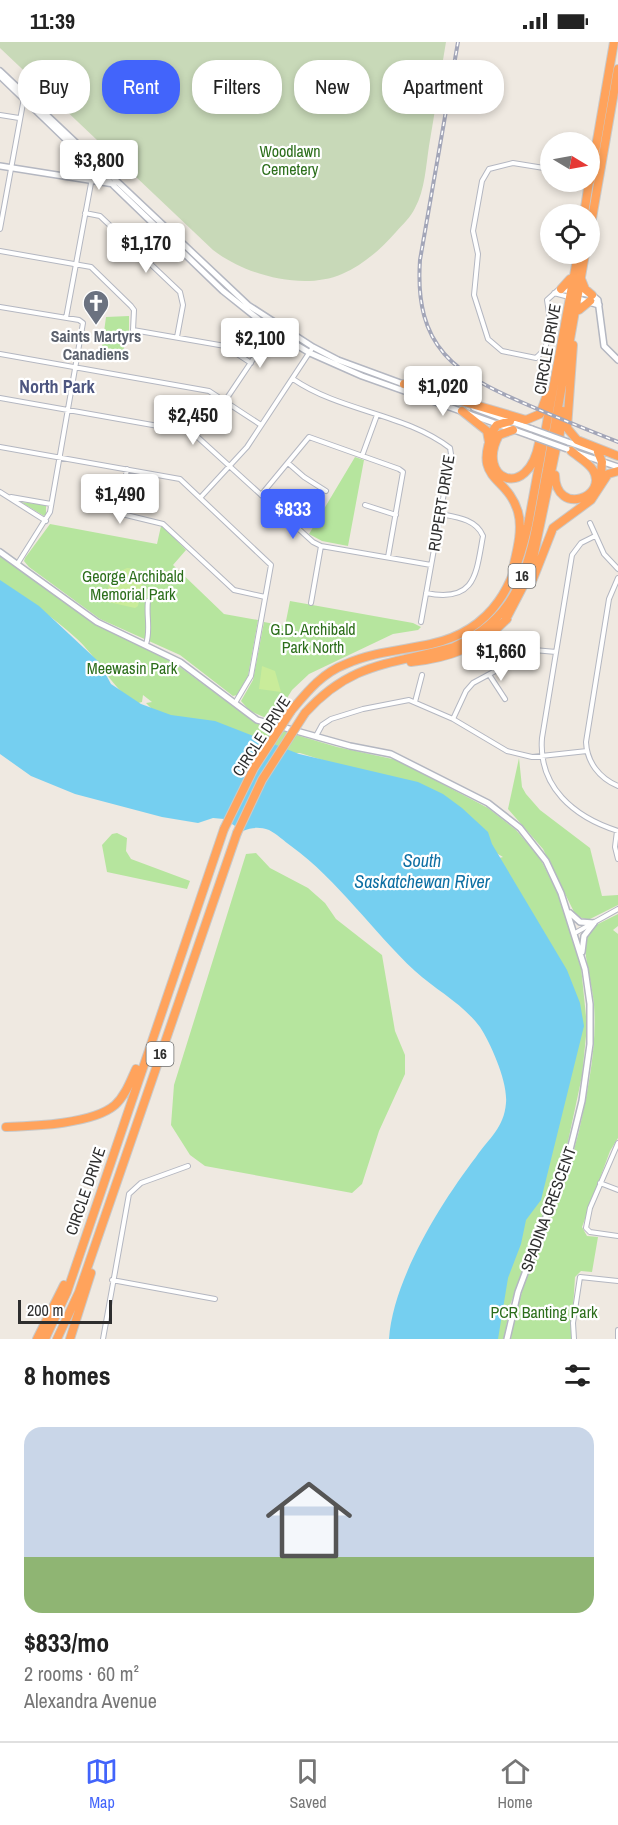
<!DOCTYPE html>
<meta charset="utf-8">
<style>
:root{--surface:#fff;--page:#f6f6f6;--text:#222;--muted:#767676;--line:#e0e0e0;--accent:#4264fb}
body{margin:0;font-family:"Archivo Narrow",sans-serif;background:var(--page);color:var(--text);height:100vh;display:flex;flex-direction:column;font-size:22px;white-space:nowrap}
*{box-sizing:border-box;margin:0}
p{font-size:20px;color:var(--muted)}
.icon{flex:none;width:33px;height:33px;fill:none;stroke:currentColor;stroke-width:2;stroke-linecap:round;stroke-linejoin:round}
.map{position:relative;height:1297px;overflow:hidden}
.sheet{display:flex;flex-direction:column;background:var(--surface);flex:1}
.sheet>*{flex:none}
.banner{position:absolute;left:18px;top:18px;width:582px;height:54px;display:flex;gap:12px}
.needle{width:39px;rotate:100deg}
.fabs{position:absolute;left:540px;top:90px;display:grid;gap:12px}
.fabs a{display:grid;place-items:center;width:60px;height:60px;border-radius:50%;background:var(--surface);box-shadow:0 3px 9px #0003;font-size:30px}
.scale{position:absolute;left:18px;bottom:15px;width:94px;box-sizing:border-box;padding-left:6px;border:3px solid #2e2e2e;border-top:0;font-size:16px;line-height:21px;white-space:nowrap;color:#2e2e2e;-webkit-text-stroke:4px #fff;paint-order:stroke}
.price{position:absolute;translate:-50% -51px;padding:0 14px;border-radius:6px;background:#fff;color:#222;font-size:20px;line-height:39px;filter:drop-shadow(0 2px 3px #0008)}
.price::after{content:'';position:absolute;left:50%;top:36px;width:18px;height:14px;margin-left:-9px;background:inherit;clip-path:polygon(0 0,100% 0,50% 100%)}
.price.current{background:var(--accent);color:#fff}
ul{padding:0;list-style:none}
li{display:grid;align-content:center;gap:12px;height:318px;padding:0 24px}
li+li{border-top:2px solid var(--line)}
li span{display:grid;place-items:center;height:186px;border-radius:18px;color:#555}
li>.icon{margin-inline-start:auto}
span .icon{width:108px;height:108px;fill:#fffc;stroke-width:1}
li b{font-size:26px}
h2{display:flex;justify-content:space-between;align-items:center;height:72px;padding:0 24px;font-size:26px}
.tag{padding:0 21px;border-radius:24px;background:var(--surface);box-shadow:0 3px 9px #0003;font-size:21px;line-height:54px}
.tag.current{background:var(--accent);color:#fff}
.status{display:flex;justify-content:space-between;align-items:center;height:42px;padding:0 30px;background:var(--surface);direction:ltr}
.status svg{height:16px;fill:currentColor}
.tab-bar{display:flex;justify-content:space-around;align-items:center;height:84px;border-top:2px solid var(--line);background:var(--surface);font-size:16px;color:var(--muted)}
.tab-bar a{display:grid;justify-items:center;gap:3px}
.tab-bar .current{color:var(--accent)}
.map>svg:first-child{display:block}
</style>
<div class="status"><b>11:39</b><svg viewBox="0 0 49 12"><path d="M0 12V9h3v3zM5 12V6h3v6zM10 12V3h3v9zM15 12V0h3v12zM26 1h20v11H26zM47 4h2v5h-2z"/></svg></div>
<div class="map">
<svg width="618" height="1297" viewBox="0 0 618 1297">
<rect width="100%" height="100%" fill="#efe9e1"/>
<path fill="#b6e59e" d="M129 274V289L123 309 102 305 106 275Z
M355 415 364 418 348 504 322 499 309 492Z
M21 460 46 463V472L44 474Z
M50 482 157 502 161 484 165 486 186 508 173 523 224 572 258 578 248 634 237 653 233 654 180 613 100 577 29 525 24 519 25 516Z
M0 514 100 585 165 614 256 681 337 705 397 718 488 766 516 788 540 816 558 852 581 925 587 984 582 1034 567 1104 553 1151 510 1263 504 1297H497L503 1245 515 1208 499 816 503 815 354 728 300 711H293L156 671 146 661 152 660 143 653 142 660 135 662C110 643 98 616 76 596 53 575 26 557 0 541Z
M290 559 413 581 421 585 418 588 393 592 309 632 292 648 273 679 250 669 241 659 253 638 264 580 285 584Z
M519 716 522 745 526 752 540 768 590 806 602 854 618 853V863L588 878 576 874 543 807 508 767Z
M117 791 127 796 126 809 131 817 190 839 187 847 107 830 102 803 112 792Z
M256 811 270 826 308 846 325 861 336 877 382 913 395 989 405 1013V1032L379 1089 362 1142 352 1151 205 1124 190 1113 171 1083 174 1043 246 812Z
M618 872V884L613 888 618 892V1096L610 1109 582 1185 587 1194 598 1195 592 1230 581 1229 575 1235 571 1297H511C522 1225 562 1160 579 1089 588 1048 597 1005 594 963 592 940 584 918 585 896L598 882Z"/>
<path fill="#c8d9b8" d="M0 0H446C440 35 435 69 429 104 426 123 425 148 415 166 411 175 402 183 396 190 381 207 363 223 342 232 303 249 245 233 213 208L0 6Z"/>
<path fill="#c9ec9a" d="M127 526 136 527 144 534 138 564 135 566 104 559 112 533Z
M262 624 275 629 281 650 259 647Z"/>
<path fill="#75cff0" d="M0 538 39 564 99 620 111 642 141 662 171 673 215 679 299 712 418 740 443 752 462 766 488 790 492 802 567 928 580 961 584 984 541 1158 526 1178 521 1202 508 1236 498 1297H389C393 1238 440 1162 476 1115 489 1096 504 1086 506 1061 508 1040 491 1002 480 985 462 961 437 949 415 929 372 889 339 839 291 804 284 799 277 792 269 788 260 785 252 785 243 789L224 777 213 776 198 781 162 775 75 752 31 734 0 712Z"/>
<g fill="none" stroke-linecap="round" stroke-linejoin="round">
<g stroke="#b4b7c1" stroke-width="6">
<path id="street" d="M0 73 19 76
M550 127 513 121 489 127 482 139 473 189 478 212 474 253 488 297 502 309 536 316 545 307 551 284 547 258 558 248 570 249
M85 171 100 174 180 250 183 263 177 295
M0 187 24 56
M0 209 91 225 131 264 134 268 133 288 225 304 251 321
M554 251 569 255
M0 265 79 278 83 281 50 470 18 521
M66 276 94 125
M0 312 209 349 261 383
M293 337C341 370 404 371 450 406L451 412 421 580
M0 356 192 390 313 500 321 504 431 523
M225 359 276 283
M0 405 180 437 271 523 251 634 235 661
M362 414 377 373
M288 421 304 435 326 449
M127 427 120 466 122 472 163 482 234 548 265 555
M0 450 46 479
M261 453 309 395 399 427 403 430 388 515
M11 455 51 462
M200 456 247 405 313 305
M365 463 396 473
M590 481 604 512 618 527
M595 494 581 501 572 513 542 696C538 745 574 775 618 789
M618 536 609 557 586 700C587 720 599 736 618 744
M426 551C476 561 476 532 483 494 476 477 456 475 440 472
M311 561 321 504
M146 602C151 588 146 574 148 559
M490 634 505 657
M415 660 422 633
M453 677 466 649 473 641 534 608 556 610
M316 694 322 683 331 677 363 667 409 658 453 677 507 709 532 715 587 709
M617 789 615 805 618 817
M575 891 618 867
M618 1101 590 1166 586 1186 590 1190 618 1194
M600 1141 618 1148
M112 1238 215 1257
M618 1288V1296
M103 1297 129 1152 141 1141 188 1124
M574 1297 573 1281 580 1235 618 1239"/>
</g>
<g stroke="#b4b7c1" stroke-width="8">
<path id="secondary" d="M0 29 248 263 313 305 338 318 406 343
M0 34 223 249 273 289 310 311 362 334 531 394
M0 124 114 142
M576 250 592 253 598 258 604 304 618 318
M575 256 599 263
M474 366 532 387
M568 400 599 411
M577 411 618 425
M0 510 97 580 180 620 257 678 350 704 391 712 488 761 520 786 546 819 561 851 585 927 590 962V1002L582 1059 568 1116 518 1250 507 1297
M570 871 580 880 594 881
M582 910 584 894 594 881"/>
</g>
<g stroke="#c9c9c9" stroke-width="10">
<path id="highway" d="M590 139 614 0
M584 172 589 140
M590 188 618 27
M581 237 585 247 592 253
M561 247 570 237
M579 268 590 259
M573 303 567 386 577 398 618 414
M404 342 526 378 540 372 547 353
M462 369 487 389 489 400
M510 379 497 383 494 387C471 440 507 432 518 470 523 487 517 509 513 526
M513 388 499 393C475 437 528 460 539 401
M559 400 562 369
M598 410 602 420 600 443
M555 433C556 475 609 455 593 428 588 420 578 415 571 409
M533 537 553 486 591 458 608 432 618 429
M505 579 530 531 558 397
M411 620C449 616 480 605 507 577
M291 669C307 650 322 631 346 622 373 610 403 608 431 602 495 588 515 541 528 483L578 212
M305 671C352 619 391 623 454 605 480 593 501 577 515 551 534 514 539 468 547 428 560 356 572 283 585 212
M6 1085C34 1084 93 1082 115 1063 125 1054 130 1040 136 1027
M37 1297 64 1243
M45 1297 67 1250 224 787
M57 1297 79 1250 237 791
M70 1297 91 1231"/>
</g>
<use href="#street" stroke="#fff" stroke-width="4"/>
<use href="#secondary" stroke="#fff" stroke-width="5"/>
<use href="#highway" stroke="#ffa35c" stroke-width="8"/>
<g stroke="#a3a6b8" stroke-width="4">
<path id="rail" d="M458 0 420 218C414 306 455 332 528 363 558 376 588 388 618 400"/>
</g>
<use href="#rail" stroke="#fff" stroke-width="1.5" stroke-dasharray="4.5" stroke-linecap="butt"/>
<g stroke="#b4b7c1" stroke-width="8" stroke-linecap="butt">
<path id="secondary-bridge" d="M532 387 568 400
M531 394 567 407"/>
</g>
<g stroke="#c9c9c9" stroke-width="10" stroke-linecap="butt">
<path id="highway-bridge" d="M224 787 254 726 291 669
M237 791 262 738 305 671"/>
</g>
<use href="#secondary-bridge" stroke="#fff" stroke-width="5"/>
<use href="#highway-bridge" stroke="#ffa35c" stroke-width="8"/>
</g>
<defs>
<g id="church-pin" transform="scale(1.35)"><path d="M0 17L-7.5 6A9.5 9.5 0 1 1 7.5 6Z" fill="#6b7280" stroke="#fff"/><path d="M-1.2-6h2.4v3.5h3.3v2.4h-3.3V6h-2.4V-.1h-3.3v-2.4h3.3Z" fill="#fff"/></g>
</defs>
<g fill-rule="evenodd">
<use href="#church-pin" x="96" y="261"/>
</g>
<g text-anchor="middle" stroke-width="4.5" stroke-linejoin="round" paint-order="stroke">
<g fill="#fff" stroke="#6d6d6d" stroke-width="1.5">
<rect x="508.5" y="522" width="27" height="24" rx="4.5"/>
<rect x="146.5" y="1000" width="27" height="24" rx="4.5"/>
</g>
<g font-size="15" font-weight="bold" fill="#2e2e2e">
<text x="522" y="539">16</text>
<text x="160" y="1017">16</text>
</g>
<g font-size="16" fill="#2c6e1b" stroke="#fff">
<text x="290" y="115">Woodlawn<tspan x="290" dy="18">Cemetery</tspan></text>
<text x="133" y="540">George Archibald<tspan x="133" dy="18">Memorial Park</tspan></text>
<text x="313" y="593">G.D. Archibald<tspan x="313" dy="18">Park North</tspan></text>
<text x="132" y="632">Meewasin Park</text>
<text x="544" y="1276">PCR Banting Park</text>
</g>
<g font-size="16" font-weight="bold" fill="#5b616d" stroke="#fff">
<text x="96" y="300">Saints Martyrs<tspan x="96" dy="18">Canadiens</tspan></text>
</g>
<g font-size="16" fill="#2e2e2e" stroke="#fff">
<text transform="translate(547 307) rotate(-80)" y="6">CIRCLE DRIVE</text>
<text transform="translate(441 461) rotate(-81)" y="6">RUPERT DRIVE</text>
<text transform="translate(261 694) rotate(-57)" y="6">CIRCLE DRIVE</text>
<text transform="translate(85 1149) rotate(-71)" y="6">CIRCLE DRIVE</text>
<text transform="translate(548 1167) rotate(-70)" y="6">SPADINA CRESCENT</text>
</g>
<g font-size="18" font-weight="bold" fill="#4d5680" stroke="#fff">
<text x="57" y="351">North Park</text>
</g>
<g font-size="18" font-style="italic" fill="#0d6fa3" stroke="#fff">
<text x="422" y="825">South<tspan x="422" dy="21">Saskatchewan River</tspan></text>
</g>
</g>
</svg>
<div class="fabs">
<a><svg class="needle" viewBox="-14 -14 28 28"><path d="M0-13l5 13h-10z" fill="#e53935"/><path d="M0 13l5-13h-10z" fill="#767676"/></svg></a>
<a><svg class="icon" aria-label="locate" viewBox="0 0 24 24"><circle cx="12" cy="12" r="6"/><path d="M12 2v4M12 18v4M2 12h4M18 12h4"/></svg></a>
</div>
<div class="scale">200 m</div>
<b class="price" style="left:99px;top:149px">$3,800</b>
<b class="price" style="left:146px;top:232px">$1,170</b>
<b class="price" style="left:260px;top:327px">$2,100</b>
<b class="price" style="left:443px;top:375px">$1,020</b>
<b class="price" style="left:193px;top:404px">$2,450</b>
<b class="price" style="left:120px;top:483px">$1,490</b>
<b class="price current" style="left:293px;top:498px">$833</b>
<b class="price" style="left:501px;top:640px">$1,660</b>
<div class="banner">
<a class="tag">Buy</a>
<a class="tag current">Rent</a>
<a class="tag">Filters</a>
<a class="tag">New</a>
<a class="tag">Apartment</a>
</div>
</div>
<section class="sheet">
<h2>8 homes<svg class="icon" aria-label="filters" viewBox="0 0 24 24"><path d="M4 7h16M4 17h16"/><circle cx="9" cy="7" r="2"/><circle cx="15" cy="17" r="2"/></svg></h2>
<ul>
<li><span style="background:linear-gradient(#c9d6e8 70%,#8fb573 0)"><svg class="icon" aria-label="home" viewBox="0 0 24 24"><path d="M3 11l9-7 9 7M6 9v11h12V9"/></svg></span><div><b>$833/mo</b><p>2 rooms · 60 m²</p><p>Alexandra Avenue</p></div></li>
</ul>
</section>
<nav class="tab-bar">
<a class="current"><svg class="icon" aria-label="map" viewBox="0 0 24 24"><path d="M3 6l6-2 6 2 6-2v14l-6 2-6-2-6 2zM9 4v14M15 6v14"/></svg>Map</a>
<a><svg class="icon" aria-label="saved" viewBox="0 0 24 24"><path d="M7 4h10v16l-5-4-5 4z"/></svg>Saved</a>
<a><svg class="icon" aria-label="home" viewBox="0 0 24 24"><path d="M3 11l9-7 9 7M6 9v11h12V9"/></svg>Home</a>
</nav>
